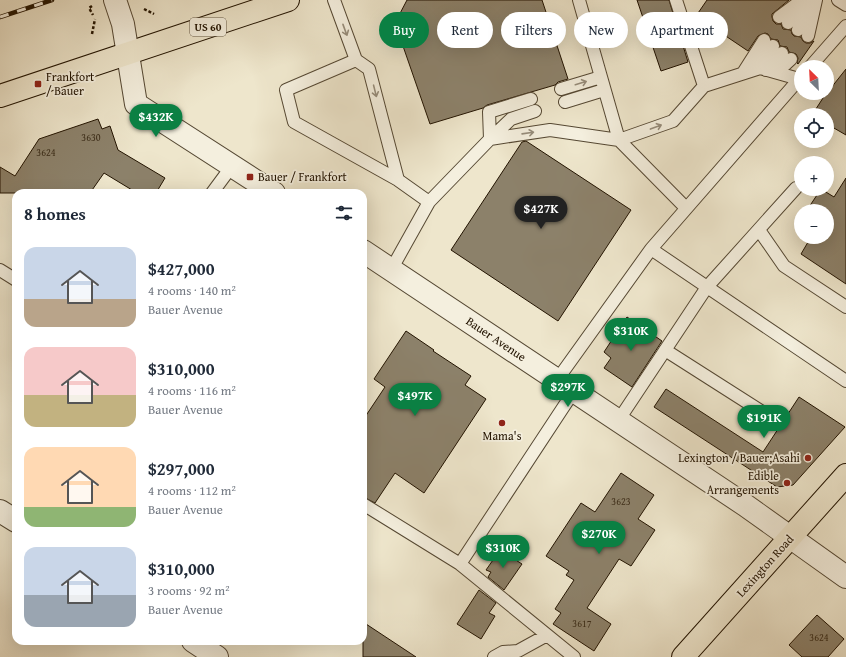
<!DOCTYPE html>
<meta charset="utf-8">
<style>
:root{--surface:#fff;--page:#f2f2f3;--text:#1f2937;--muted:#747a83;--accent:#0b8043}
body{margin:0;font-family:"Gentium Book Plus",serif;background:var(--page);color:var(--text);height:100vh;display:flex;flex-direction:column;font-size:15px;white-space:nowrap}
*{box-sizing:border-box;margin:0}
p{font-size:13px;color:var(--muted)}
.icon{flex:none;width:22px;height:22px;fill:none;stroke:currentColor;stroke-width:2;stroke-linecap:round;stroke-linejoin:round}
.map{position:relative;flex:1;overflow:hidden}
.sheet{position:absolute;left:12px;top:189px;width:355px;height:456px;display:flex;flex-direction:column;background:var(--surface);border-radius:12px;box-shadow:0 4px 16px #0002}
.sheet>*{flex:none}
.hud{position:absolute;left:379px;top:12px;width:380px;height:36px;display:flex;gap:8px}
.needle{width:26px;rotate:336deg}
.buttons{position:absolute;left:794px;top:60px;display:grid;gap:8px}
.buttons a{display:grid;place-items:center;width:40px;height:40px;border-radius:50%;background:var(--surface);box-shadow:0 4px 16px #0002;font-size:20px}
.price{position:absolute;translate:-50% -34px;padding:0 9px;border-radius:14px;background:var(--accent);color:#fff;font-size:13px;line-height:26px;filter:drop-shadow(0 1px 2px #0008)}
.price::after{content:'';position:absolute;left:50%;top:24px;width:12px;height:9px;margin-left:-6px;background:inherit;clip-path:polygon(0 0,100% 0,50% 100%)}
.price.current{background:#222;color:#fff}
ul{padding:0;list-style:none}
li{display:flex;align-items:center;gap:12px;height:100px;padding:0 12px}
li span{display:grid;place-items:center;flex:none;width:112px;height:80px;border-radius:12px;color:#555}
li>.icon{margin-inline-start:auto}
span .icon{width:48px;height:48px;fill:#fffc;stroke-width:1}
li b{font-size:17px}
h2{display:flex;justify-content:space-between;align-items:center;height:48px;padding:0 12px;font-size:17px}
.chip{padding:0 14px;border-radius:18px;background:var(--surface);box-shadow:0 4px 16px #0002;font-size:14px;line-height:36px}
.chip.current{background:var(--accent);color:#fff}
.map>svg:first-child{display:block}
</style>
<div class="map">
<svg width="846" height="657" viewBox="0 0 846 657">
<rect width="100%" height="100%" fill="#eee6cc"/>
<filter id="stains"><feTurbulence type="fractalNoise" baseFrequency=".005" numOctaves="4"/><feColorMatrix values="0 0 0 0 .2 0 0 0 0 .09 0 0 0 0 .02 0 0 0 .5 -.17"/></filter>
<radialGradient id="worn" r=".72"><stop offset=".6" stop-color="#630" stop-opacity="0"/><stop offset="1" stop-color="#630" stop-opacity=".3"/></radialGradient>
<path fill="#8c816a" stroke="#221300" d="M407 0H542L568 79 558 82 555 85 487 105 483 108 430 124 395 23Z
M637 0H669L688 62 661 71Z
M707 0H789L772 14V17L773 21 776 24H781L783 29 791 30 792 34 794 36 801 37 803 41 806 43H810L814 41 798 64 797 63 798 58 796 54 789 52 787 47 780 46 778 40 771 39 768 34 765 33 758 36 748 51 696 16Z
M846 69V135L827 124V115H812L823 98Z
M98 119 102 129 110 126 118 150 165 178 156 193H137L104 173 90 193H0V167L15 176 39 139Z
M526 141 631 210 558 321 451 250 522 142Z
M846 178V284L801 254 811 237H827V211H809L807 210 821 189 834 197Z
M627 317 662 341 632 387 604 368 611 358 604 352Z
M406 331 434 350 433 351 471 376 465 385 486 399 424 493 395 473 375 503 363 497V420L385 387 374 379Z
M666 389 763 452 799 397 845 427 793 485 777 487 654 407Z
M621 473 654 495 638 519 655 530 631 566 619 559 587 608 611 624 594 651 553 624 561 613 555 609 574 580 566 575 569 571 546 556 581 503 595 512Z
M500 550 522 564 504 590 488 577 491 572 486 570Z
M479 590 496 603 489 613 495 616 481 639 457 624Z
M817 615 844 639 828 657H802L789 645Z
M363 622 416 657H363Z"/>
<g fill="none" stroke-linecap="round" stroke-linejoin="round">
<g stroke="#554833" stroke-width="14">
<path id="lane" d="M334 0 356 60 369 69 398 180
M579 0 619 140 686 208
M676 0 704 86
M838 0 846 5
M779 17 802 0
M788 23 807 1
M798 30 810 6
M808 36 816 0
M356 60 286 90 294 122 398 180 429 202
M810 67 846 26
M757 69 773 46
M766 70 782 53
M777 72 791 59
M743 73 764 40
M801 77 651 249 846 381
M561 89 601 77
M565 102 604 90
M490 139 550 130 619 140 673 121 704 86 760 68 799 79
M490 139 489 112 531 99
M212 193 232 166
M759 230 784 266 846 307
M0 270 16 280
M391 270 429 202 490 139 511 119 535 111
M665 350 767 415
M557 380 651 249
M618 421 707 287 796 188
M363 504 460 564
M494 657 503 652 518 651 547 635
M574 657 460 564 574 391"/>
</g>
<g stroke="#554833" stroke-width="24">
<path id="street" d="M115 0 123 24 136 104 274 193
M363 251 745 505 846 577
M0 511 16 521
M193 641 217 657"/>
</g>
<g stroke="#221300" stroke-width="24">
<path id="primary" d="M0 96 288 0
M683 657 846 475"/>
</g>
<path stroke="#221300" stroke-width="2.5" stroke-dasharray="3 2" stroke-linecap="butt" d="M92 6 89 8 93 15
M144 9 154 14
M92 34 95 19"/>
<use href="#lane" stroke="#f4efde" stroke-width="12"/>
<use href="#street" stroke="#f4efde" stroke-width="22"/>
<use href="#primary" stroke="#eee6cc" stroke-width="22"/>
<g stroke="#221300" stroke-width="4.5">
<path id="rail" d="M0 17 52 0"/>
</g>
<use href="#rail" stroke="#f4efde" stroke-width="3" stroke-dasharray="9" stroke-linecap="butt"/>
</g>
<defs><path id="oneway-shaft" d="M-6 0H5M1.5-3L5.5 0L1.5 3" fill="none" stroke-width="1.6" stroke-linecap="round" stroke-linejoin="round"/></defs>
<g stroke="#968c7a">
<use href="#oneway-shaft" transform="translate(345 30) rotate(70)"/>
<use href="#oneway-shaft" transform="translate(581 83) rotate(-17)"/>
<use href="#oneway-shaft" transform="translate(375 91) rotate(76)"/>
<use href="#oneway-shaft" transform="translate(656 127) rotate(-20)"/>
<use href="#oneway-shaft" transform="translate(528 133) rotate(-8)"/>
</g>
<g fill="#8f2418" stroke="#f4efde" stroke-width="1.5">
<rect x="34" y="80" width="8" height="8" rx="2"/>
<rect x="246" y="173" width="8" height="8" rx="2"/>
<circle cx="502" cy="423" r="4"/>
<circle cx="808" cy="458" r="4"/>
<circle cx="787" cy="483" r="4"/>
</g>
<g text-anchor="middle" stroke-width="3.5" stroke-linejoin="round" paint-order="stroke">
<g font-size="10" fill="#3c2e1a">
<text x="91" y="141">3630</text>
<text x="46" y="156">3624</text>
<text x="621" y="505">3623</text>
<text x="582" y="627">3617</text>
<text x="819" y="641">3624</text>
</g>
<rect fill="#f4efde" stroke="#615543" stroke-width="1" x="190" y="18" width="36" height="18" rx="3"/>
<g font-size="11" font-weight="bold" fill="#221300">
<text x="208" y="31">US 60</text>
</g>
<g font-size="12" fill="#221300" stroke="#f4efde" text-anchor="start">
<text x="46" y="81">Frankfort<tspan x="46" dy="14">/ Bauer</tspan></text>
<text x="258" y="181">Bauer / Frankfort</text>
<text x="502" y="440" text-anchor="middle">Mama's</text>
<text x="800" y="462" text-anchor="end">Lexington / Bauer;Asahi</text>
<text x="779" y="480" text-anchor="end">Edible<tspan x="779" dy="14">Arrangements</tspan></text>
</g>
<g font-size="12" fill="#221300" stroke="#f4efde">
<text transform="translate(496 339) rotate(34)" y="4">Bauer Avenue</text>
<text transform="translate(765 566) rotate(-48)" y="4">Lexington Road</text>
</g>
</g>
<rect width="100%" height="100%" filter="url(#stains)"/>
<rect width="100%" height="100%" fill="url(#worn)"/>
</svg>
<div class="buttons">
<a><svg class="needle" viewBox="-14 -14 28 28"><path d="M0-13l5 13h-10z" fill="#e53935"/><path d="M0 13l5-13h-10z" fill="#747a83"/></svg></a>
<a><svg class="icon" aria-label="locate" viewBox="0 0 24 24"><circle cx="12" cy="12" r="6"/><path d="M12 2v4M12 18v4M2 12h4M18 12h4"/></svg></a>
<a>+</a>
<a>−</a>
</div>
<b class="price" style="left:156px;top:138px">$432K</b>
<b class="price current" style="left:541px;top:230px">$427K</b>
<b class="price" style="left:631px;top:352px">$310K</b>
<b class="price" style="left:568px;top:408px">$297K</b>
<b class="price" style="left:415px;top:417px">$497K</b>
<b class="price" style="left:764px;top:439px">$191K</b>
<b class="price" style="left:599px;top:555px">$270K</b>
<b class="price" style="left:503px;top:569px">$310K</b>
<div class="hud">
<a class="chip current">Buy</a>
<a class="chip">Rent</a>
<a class="chip">Filters</a>
<a class="chip">New</a>
<a class="chip">Apartment</a>
</div>
<section class="sheet">
<h2>8 homes<svg class="icon" aria-label="filters" viewBox="0 0 24 24"><path d="M4 7h16M4 17h16"/><circle cx="9" cy="7" r="2"/><circle cx="15" cy="17" r="2"/></svg></h2>
<ul>
<li><span style="background:linear-gradient(#c9d6e8 65%,#b9a48a 0)"><svg class="icon" aria-label="home" viewBox="0 0 24 24"><path d="M3 11l9-7 9 7M6 9v11h12V9"/></svg></span><div><b>$427,000</b><p>4 rooms · 140 m²</p><p>Bauer Avenue</p></div></li>
<li><span style="background:linear-gradient(#f6c9c9 60%,#c2b280 0)"><svg class="icon" aria-label="home" viewBox="0 0 24 24"><path d="M3 11l9-7 9 7M6 9v11h12V9"/></svg></span><div><b>$310,000</b><p>4 rooms · 116 m²</p><p>Bauer Avenue</p></div></li>
<li><span style="background:linear-gradient(#ffd9b3 75%,#8fb573 0)"><svg class="icon" aria-label="home" viewBox="0 0 24 24"><path d="M3 11l9-7 9 7M6 9v11h12V9"/></svg></span><div><b>$297,000</b><p>4 rooms · 112 m²</p><p>Bauer Avenue</p></div></li>
<li><span style="background:linear-gradient(#c9d6e8 60%,#9aa5b1 0)"><svg class="icon" aria-label="home" viewBox="0 0 24 24"><path d="M3 11l9-7 9 7M6 9v11h12V9"/></svg></span><div><b>$310,000</b><p>3 rooms · 92 m²</p><p>Bauer Avenue</p></div></li>
</ul>
</section>
</div>
